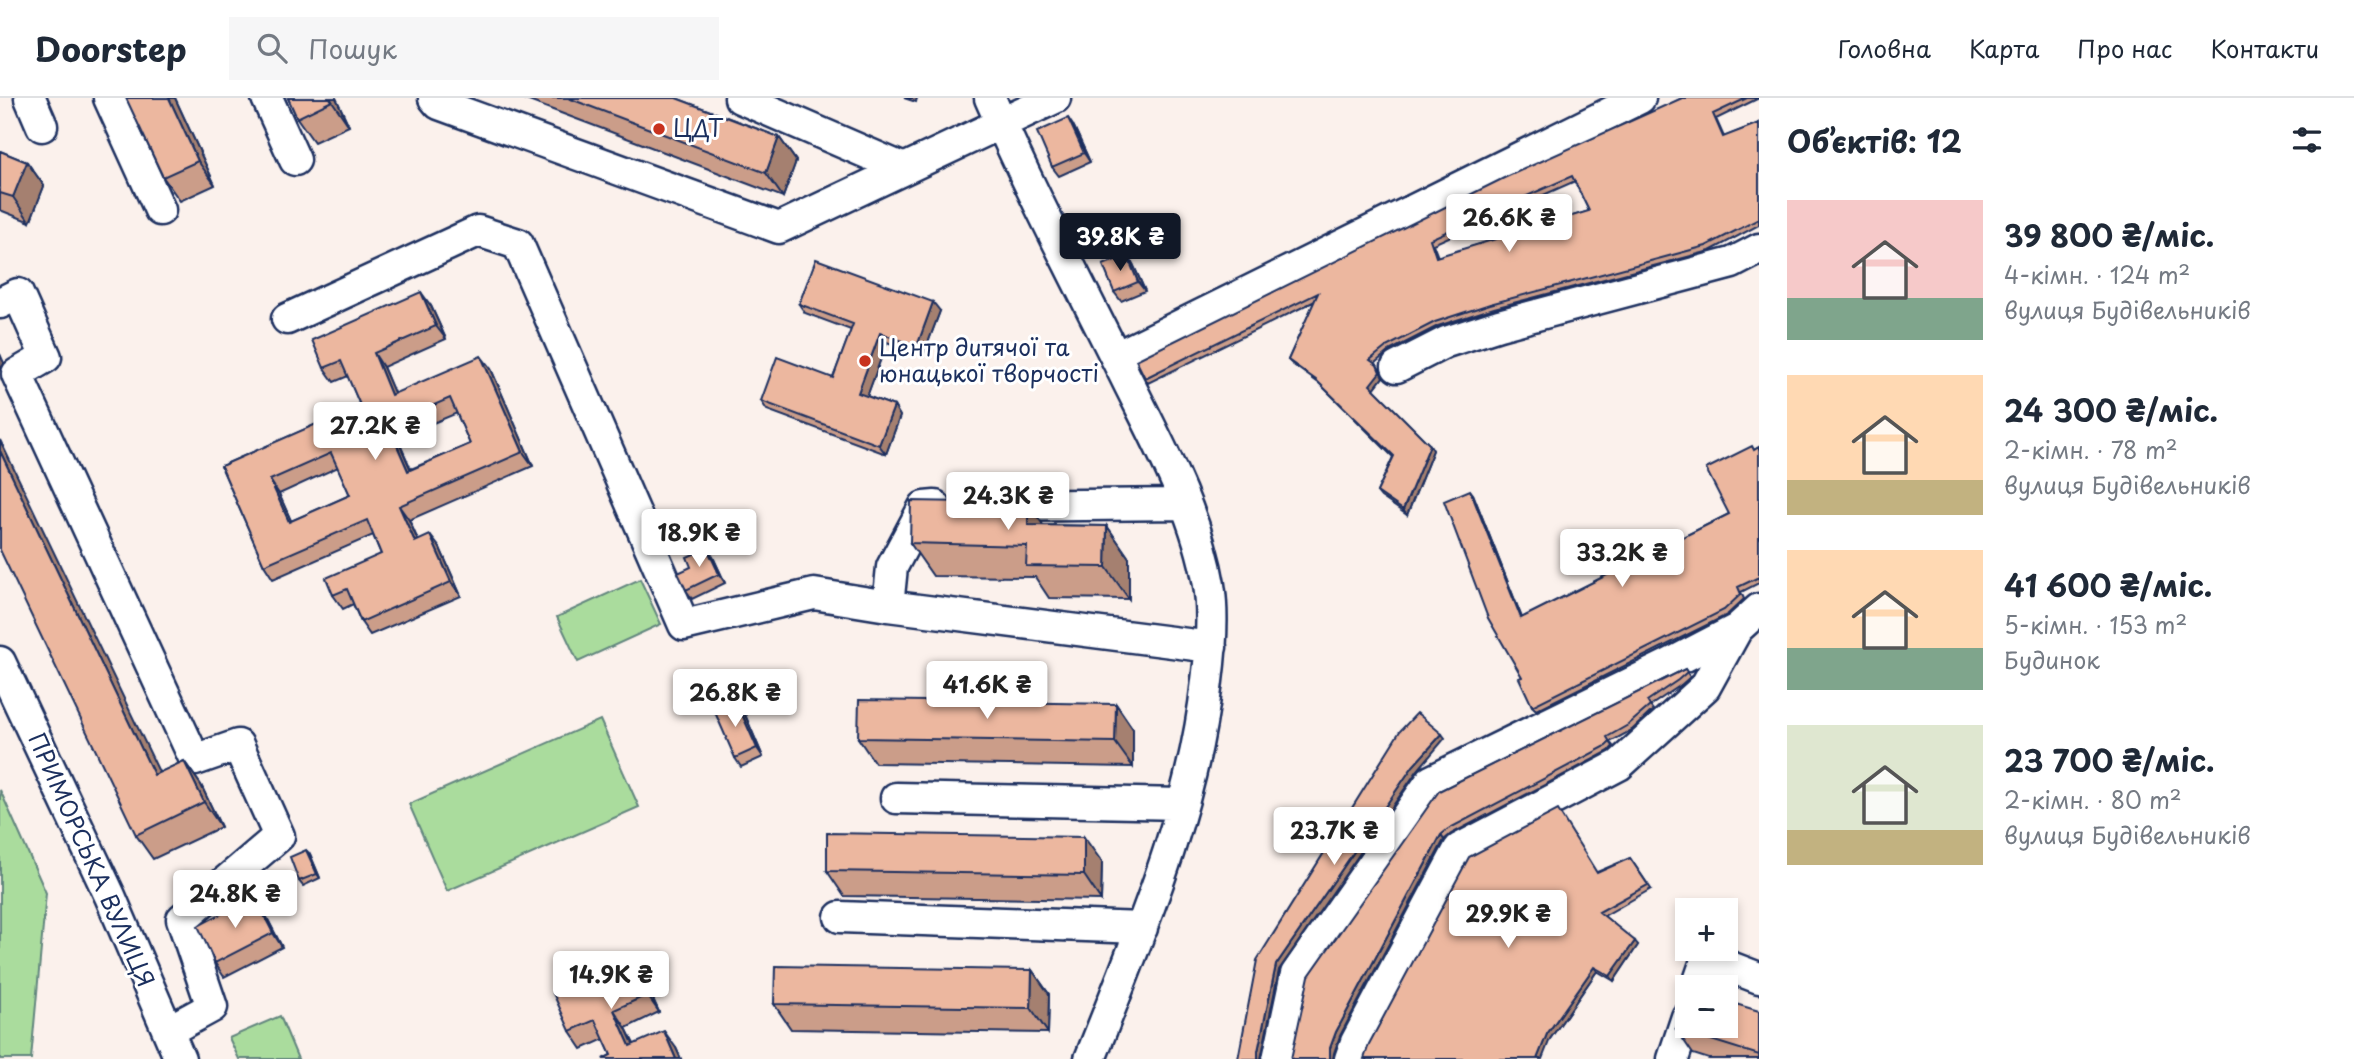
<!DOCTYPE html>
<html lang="uk">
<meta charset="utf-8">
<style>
:root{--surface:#fff;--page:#f6f6f7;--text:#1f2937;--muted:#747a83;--line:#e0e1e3;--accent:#111827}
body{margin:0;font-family:"Playpen Sans",sans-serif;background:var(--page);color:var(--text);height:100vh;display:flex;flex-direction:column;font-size:26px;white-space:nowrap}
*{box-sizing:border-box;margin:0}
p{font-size:23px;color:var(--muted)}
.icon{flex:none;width:38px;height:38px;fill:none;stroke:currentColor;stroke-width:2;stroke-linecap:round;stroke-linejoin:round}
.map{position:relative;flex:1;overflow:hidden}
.details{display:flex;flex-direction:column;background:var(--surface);width:595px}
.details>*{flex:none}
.fabs{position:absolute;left:1675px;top:800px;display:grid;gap:14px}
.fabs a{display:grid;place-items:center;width:63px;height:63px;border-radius:0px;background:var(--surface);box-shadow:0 4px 10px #0003;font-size:35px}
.price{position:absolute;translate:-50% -60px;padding:0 16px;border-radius:7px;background:#fff;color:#222;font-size:23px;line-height:46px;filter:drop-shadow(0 2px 4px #0008)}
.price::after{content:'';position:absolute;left:50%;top:42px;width:21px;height:16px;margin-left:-10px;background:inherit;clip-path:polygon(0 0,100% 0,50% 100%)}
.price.active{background:var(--accent);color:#fff}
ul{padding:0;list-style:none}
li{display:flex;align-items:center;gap:21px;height:175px;padding:0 28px}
li span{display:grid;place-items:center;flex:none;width:196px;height:140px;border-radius:0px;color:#555}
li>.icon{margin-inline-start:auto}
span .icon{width:84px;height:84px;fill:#fffc;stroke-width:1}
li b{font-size:30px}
h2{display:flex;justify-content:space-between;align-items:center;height:84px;padding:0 28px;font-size:30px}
header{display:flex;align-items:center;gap:42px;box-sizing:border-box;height:98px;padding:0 35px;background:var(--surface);border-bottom:2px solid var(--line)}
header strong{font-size:33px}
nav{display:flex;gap:38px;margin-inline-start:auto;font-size:24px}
.search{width:490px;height:63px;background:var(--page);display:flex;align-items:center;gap:18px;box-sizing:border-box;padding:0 24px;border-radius:0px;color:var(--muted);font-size:26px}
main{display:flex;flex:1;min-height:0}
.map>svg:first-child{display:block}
</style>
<header>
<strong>Doorstep</strong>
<div class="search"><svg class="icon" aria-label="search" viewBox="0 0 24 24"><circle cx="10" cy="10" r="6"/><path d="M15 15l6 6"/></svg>Пошук</div>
<nav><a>Головна</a><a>Карта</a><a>Про нас</a><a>Контакти</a></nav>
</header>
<main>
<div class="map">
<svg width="1759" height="961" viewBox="0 0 1759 961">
<rect width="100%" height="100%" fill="#fbf1ec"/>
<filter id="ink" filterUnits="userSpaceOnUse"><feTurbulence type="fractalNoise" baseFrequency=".0143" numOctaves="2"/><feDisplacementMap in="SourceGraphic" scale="14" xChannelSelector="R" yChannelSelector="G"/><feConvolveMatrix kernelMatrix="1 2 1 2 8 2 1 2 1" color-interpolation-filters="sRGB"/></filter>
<g filter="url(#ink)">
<path fill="#aadc9d" stroke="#62867e" stroke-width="2" d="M640 481 661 526 578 564 557 519Z
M600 622 639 709 447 793 409 706Z
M0 692 46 795 31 961H0Z
M280 918 298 961H239L229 940Z"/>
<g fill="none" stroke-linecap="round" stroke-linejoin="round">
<g stroke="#1b2f5e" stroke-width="35">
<path id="minor" d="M30 0 42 28
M109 0 160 112
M267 0 295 62
M434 0 439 6 779 130 1055 0
M740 0 904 71
M990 0C1032 97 1082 191 1129 286 1161 350 1197 416 1209 487 1214 518 1211 552 1207 583 1193 714 1138 839 1090 961
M0 205 18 196 46 259 17 276 195 662 238 647 279 738 182 821 212 909 168 933
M287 221 478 133 518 146 684 527 814 496 888 508
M1116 259 1640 0
M1397 269 1446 244 1499 227 1732 165 1759 151
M935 408 924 409 892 469 888 508 1211 549
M988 408 1184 406
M0 564 110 798 180 961
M896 700 1182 706
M840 819 1142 830
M1697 889 1707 860 1759 880
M1278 961 1296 876 1431 683 1666 568 1737 531 1759 511
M1350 961 1356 944 1459 751 1619 667 1705 589 1737 531
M1673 961 1687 919"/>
</g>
<use href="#minor" stroke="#fff" stroke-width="30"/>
</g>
<path fill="#cb9d89" stroke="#1b2f5e" stroke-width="2" fill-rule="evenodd" d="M175 0 215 87 180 103 163 79Z
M288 0H336L349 28 314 44 297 20Z
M521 0H676L779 39 796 63 783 99Z
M904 0H917L916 4Z
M1682 0H1759L1716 21 1724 39 1759 25V127L1710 153 1494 210 1438 228 1389 253 1375 265 1380 272 1383 279 1374 291 1430 347 1433 352 1407 417 1381 399 1377 394 1393 359 1320 286 1292 266 1288 262 1315 203 1148 285 1145 280ZM1575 83 1589 113 1438 159 1433 146Z
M1074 29 1090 64 1059 78 1052 69Z
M0 53 27 64 44 88 30 124 0 112Z
M1127 157 1133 166 1145 193 1121 203 1114 194Z
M799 206 940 213 923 258 887 244 867 298 894 308 900 318 886 356 767 312 761 303 833 280 851 232 805 215Z
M431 208 446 241 383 269 394 296 491 271 533 368 409 422 418 442 440 450 461 498 370 537 361 524 353 506 343 511 333 497 381 456 373 437 273 481 264 467 221 368 360 307 348 278 334 284 324 270ZM457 315 470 346 411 371 397 340ZM338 369 350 397 291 423 279 396Z
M1759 349V485L1741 494 1744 501 1727 517 1536 612 1532 608 1522 579 1473 396 1522 520 1729 416 1754 352Z
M1028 405 1043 427 1107 428 1129 460V501L1049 500 1035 479 933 478 910 445Z
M707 450 713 459 725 485 692 501 686 492 691 469Z
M1685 571 1690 579 1681 587 1650 608 1653 612 1632 632 1610 644 1613 648 1609 653 1451 736 1444 742 1340 938 1334 955 1291 961 1439 693Z
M736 603 743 612 763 659 741 669 735 660Z
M1116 606 1133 631V669L875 665 858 640Z
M184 663 201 687 221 729 153 761 136 737 159 675Z
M310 756 320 780 303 788 299 783Z
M1630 760 1651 791 1604 818 1638 847 1614 883 1597 873 1550 941 1597 774Z
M1102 764 1101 802 844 798 827 773Z
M254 798 263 812 282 849 224 879 215 865Z
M630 860 642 877 659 914 626 930 634 946 676 950 681 961H603L611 957 604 941 582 951 570 933Z
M1032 872 1049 896 1048 935 791 931 774 906Z
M1759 913V961H1709L1693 956 1676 931Z"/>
<path fill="#a5806f" stroke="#1b2f5e" stroke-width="2" d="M169 0H175L215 87 198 63Z
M330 0H336L349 28 332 3Z
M1068 20 1074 29 1090 64 1084 55Z
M779 39 796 63 783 99 766 75Z
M27 64 44 88 30 124 13 99Z
M1127 157 1133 166 1145 193 1138 184Z
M421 194 431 208 446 241 436 228Z
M933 204 940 213 923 258 917 248Z
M880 235 887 244 865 304 858 295Z
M374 255 383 269 401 311 391 297Z
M0 256 4 265 0 273Z
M481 258 491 271 533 368 523 354Z
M1377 267 1383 279 1373 292 1370 287Z
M894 308 900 318 886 356 879 347Z
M388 327 397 340 417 386 408 373Z
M0 342 172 701 154 677 0 353Z
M1430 347 1433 352 1407 417 1403 412Z
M270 382 279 396 298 438 289 424Z
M1470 392 1473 396 1524 525 1521 520Z
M1028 405 1050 437 1028 427Z
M399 408 409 422 424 457 415 444Z
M1107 428 1129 460V501L1106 469Z
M430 437 440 450 461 498 451 484Z
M707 450 713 459 725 485 719 476Z
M736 603 743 612 763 659 757 650Z
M1116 606 1133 631V669L1115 644Z
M1442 636 1445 640 1417 673 1279 872 1261 961H1258V953L1276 867 1413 668Z
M184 663 201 687 221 729 204 704Z
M1441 737 1444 742 1340 938 1334 955 1333 961H1330V950L1336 934Z
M1084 739 1102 764 1101 802 1084 777Z
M306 752 310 756 320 780 317 776Z
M254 798 263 812 282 849 273 835Z
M1635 843 1638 847 1614 883 1610 878Z
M630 860 642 877 659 914 647 897Z
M1594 869 1597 873 1550 941 1542 961H1537L1547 936Z
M1032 872 1049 896 1048 935 1031 910Z
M614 912 626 930 640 961 630 948Z
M664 933 676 950 681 961H676Z"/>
<path fill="#ecb79f" stroke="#1b2f5e" stroke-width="2" fill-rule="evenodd" d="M126 0H169L198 63 163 79Z
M288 0H330L332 3 297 20Z
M568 0H676L779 39 766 75Z
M1682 0H1747L1713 16 1723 39 1759 25V121L1706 148 1490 206 1435 224 1386 249 1370 262 1377 267 1380 274 1370 287 1430 347 1403 412 1377 394 1394 358 1316 282 1288 262 1318 195 1145 280 1136 262 1504 80ZM1572 78 1589 113 1436 159 1430 141Z
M1068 20 1084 55 1052 69 1037 34Z
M0 53 27 64 13 99 0 95Z
M1127 157 1138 184 1114 194 1103 167Z
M816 161 933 204 917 248 880 235 858 295 894 308 879 347 761 303 777 259 833 280 853 226 799 206Z
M421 194 436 228 374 255 391 297 481 258 523 354 399 408 415 444 430 437 451 484 361 524 347 491 333 497 326 480 381 456 367 422 264 467 221 368 360 307 341 263 324 270 312 242ZM450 300 470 346 408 373 388 327ZM331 355 350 397 289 424 270 382Z
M1752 348 1754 352 1759 349V479L1738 489 1741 496 1724 512 1532 608 1519 580 1522 579 1488 520 1444 403 1470 392 1521 520 1729 416 1706 371Z
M0 353 154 677 184 663 204 704 136 737 0 452Z
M911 403 1028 405V427L1107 428 1106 469 1026 468 1027 448 910 445Z
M707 450 719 476 686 492 678 475 691 469 687 459Z
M1685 571 1687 574 1678 582 1647 603 1650 608 1628 627 1607 639 1610 644 1606 648 1448 731 1441 737 1336 934 1330 950V961H1291L1309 878 1439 693Z
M859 602 1116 606 1115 644 858 640Z
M736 603 757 650 735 660 714 612Z
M1417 615 1442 636 1413 668 1276 867 1258 953V961H1238L1257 862 1400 633Z
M1558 712 1597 775 1630 760 1648 787 1599 814 1635 843 1610 878 1594 869 1547 936 1537 961H1364L1369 946 1469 759Z
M827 735 1084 739V777L827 773Z
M306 752 317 776 299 783 290 759Z
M254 798 273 835 215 865 198 828Z
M630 860 647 897 614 912 630 948 664 933 676 961H603L611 957 595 922 570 933 553 895Z
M775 868 1032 872 1031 910 774 906Z
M1687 891V928H1726V903L1759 913V957L1676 931 1686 900Z"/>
</g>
<g fill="#c8321e" stroke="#fff" stroke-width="2.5">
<circle cx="659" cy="31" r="7"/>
<circle cx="865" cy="263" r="7"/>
</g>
<g text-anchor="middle" stroke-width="6" stroke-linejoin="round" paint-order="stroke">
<g font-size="23" fill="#1b2f5e" stroke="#fff" text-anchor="start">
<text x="673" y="39">ЦДТ</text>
<text x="879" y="258">Центр дитячої та<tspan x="879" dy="26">юнацької творчості</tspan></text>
</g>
<g font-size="23" fill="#1b2f5e" stroke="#fff">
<text transform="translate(91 762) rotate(66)" y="8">ПРИМОРСЬКА ВУЛИЦЯ</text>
</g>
</g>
</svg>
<div class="fabs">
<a>+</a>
<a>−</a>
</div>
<b class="price" style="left:1509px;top:156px">26.6K ₴</b>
<b class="price active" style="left:1120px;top:175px">39.8K ₴</b>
<b class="price" style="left:375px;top:364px">27.2K ₴</b>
<b class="price" style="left:1008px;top:434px">24.3K ₴</b>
<b class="price" style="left:699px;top:471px">18.9K ₴</b>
<b class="price" style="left:1622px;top:491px">33.2K ₴</b>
<b class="price" style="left:987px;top:623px">41.6K ₴</b>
<b class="price" style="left:735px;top:631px">26.8K ₴</b>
<b class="price" style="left:1334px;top:769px">23.7K ₴</b>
<b class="price" style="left:235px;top:832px">24.8K ₴</b>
<b class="price" style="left:1508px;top:852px">29.9K ₴</b>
<b class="price" style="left:611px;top:913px">14.9K ₴</b>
</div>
<section class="details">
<h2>Об’єктів: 12<svg class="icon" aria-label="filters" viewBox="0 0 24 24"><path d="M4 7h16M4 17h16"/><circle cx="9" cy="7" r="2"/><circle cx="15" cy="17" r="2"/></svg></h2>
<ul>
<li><span style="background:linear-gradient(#f6c9c9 70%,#7fa58c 0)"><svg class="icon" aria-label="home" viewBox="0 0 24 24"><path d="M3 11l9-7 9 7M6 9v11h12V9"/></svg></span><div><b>39 800 ₴/міс.</b><p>4-кімн. · 124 m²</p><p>вулиця Будівельників</p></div></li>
<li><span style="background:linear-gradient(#ffd9b3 75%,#c2b280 0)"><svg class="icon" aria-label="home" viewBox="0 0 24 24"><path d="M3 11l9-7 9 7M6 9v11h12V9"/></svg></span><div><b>24 300 ₴/міс.</b><p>2-кімн. · 78 m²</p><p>вулиця Будівельників</p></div></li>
<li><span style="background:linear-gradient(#ffd9b3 70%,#7fa58c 0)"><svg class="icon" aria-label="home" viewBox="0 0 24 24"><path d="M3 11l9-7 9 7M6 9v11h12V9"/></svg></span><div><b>41 600 ₴/міс.</b><p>5-кімн. · 153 m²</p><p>Будинок</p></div></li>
<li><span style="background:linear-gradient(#dfe7d0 75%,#c2b280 0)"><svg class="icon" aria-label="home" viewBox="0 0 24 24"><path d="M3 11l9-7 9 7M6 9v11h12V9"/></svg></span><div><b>23 700 ₴/міс.</b><p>2-кімн. · 80 m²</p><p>вулиця Будівельників</p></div></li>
</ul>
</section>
</main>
